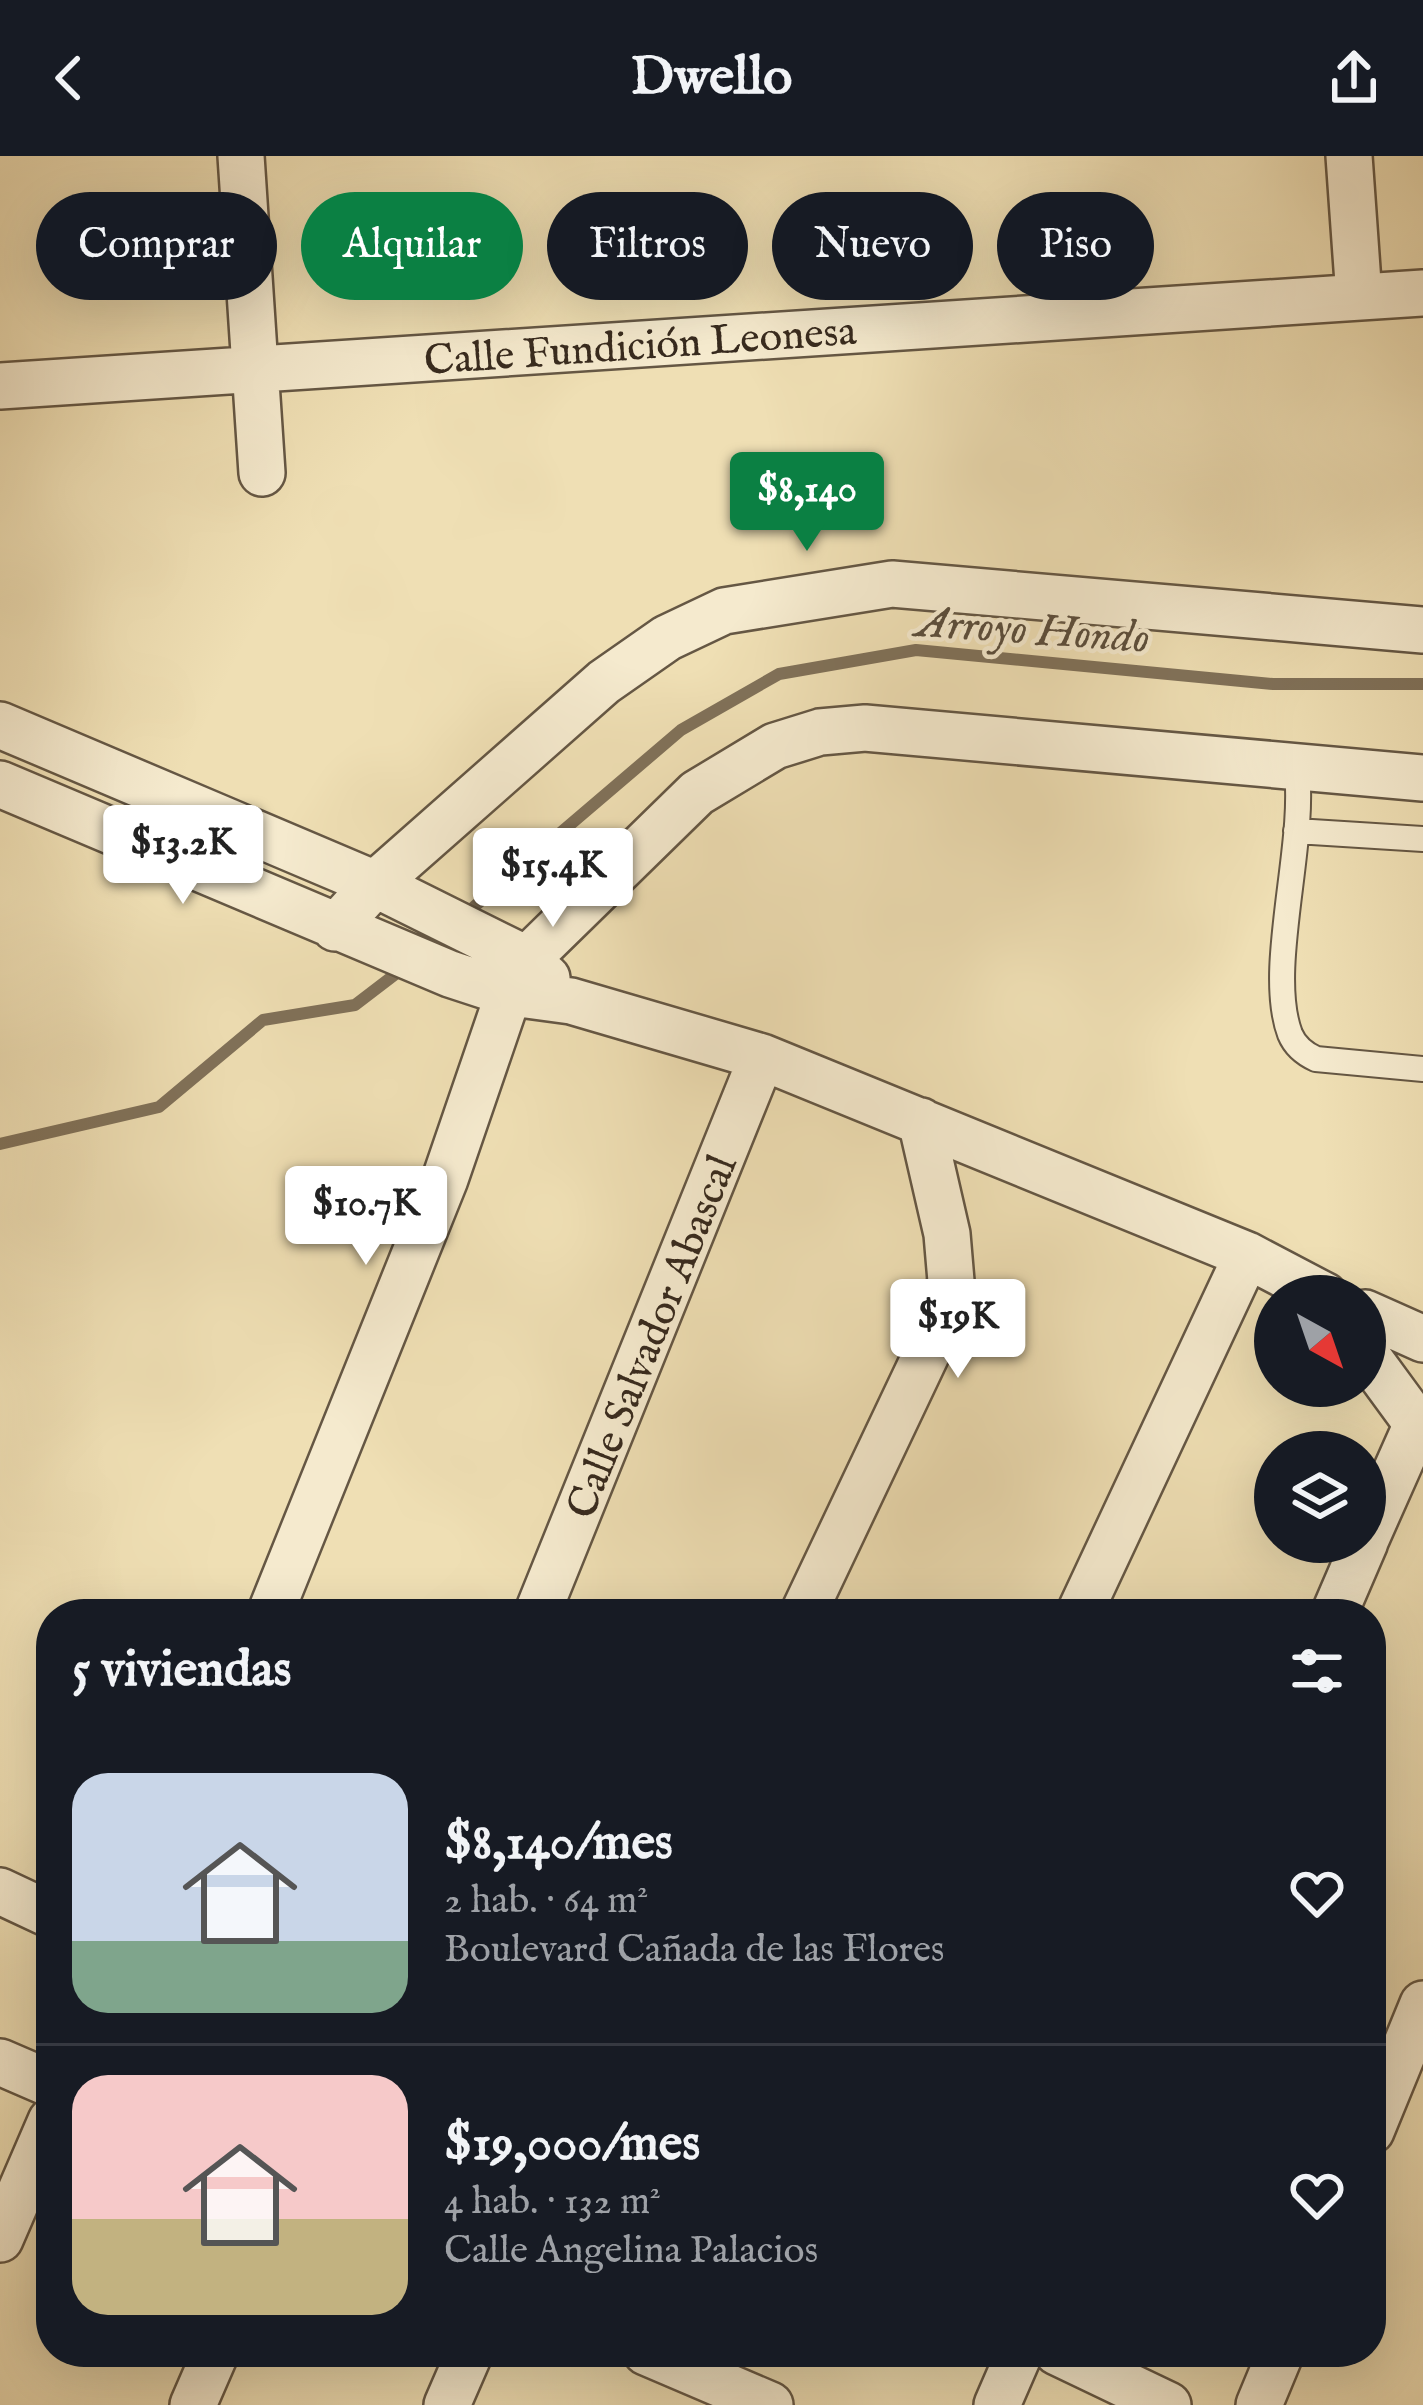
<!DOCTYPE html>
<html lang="es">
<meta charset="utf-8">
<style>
:root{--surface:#171b24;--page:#20242c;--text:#f1f3f6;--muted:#9ea1a6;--line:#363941;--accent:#0b8043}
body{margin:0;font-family:"IM FELL English",serif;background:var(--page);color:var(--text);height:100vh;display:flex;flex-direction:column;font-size:45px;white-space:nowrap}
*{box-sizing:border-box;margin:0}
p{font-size:39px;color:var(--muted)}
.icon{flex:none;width:66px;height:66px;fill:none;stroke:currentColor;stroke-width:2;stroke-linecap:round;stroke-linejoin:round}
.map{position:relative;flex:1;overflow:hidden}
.side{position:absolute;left:36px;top:1443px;width:1350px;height:768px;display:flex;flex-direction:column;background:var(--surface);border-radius:48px;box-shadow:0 12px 48px #0002}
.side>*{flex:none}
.guide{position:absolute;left:36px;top:36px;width:1353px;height:108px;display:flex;gap:24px}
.needle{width:78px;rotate:140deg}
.tools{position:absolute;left:1254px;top:1119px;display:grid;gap:24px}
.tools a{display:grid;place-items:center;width:132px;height:132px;border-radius:50%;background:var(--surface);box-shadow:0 12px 48px #0002;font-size:60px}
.price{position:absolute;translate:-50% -102px;padding:0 27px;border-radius:12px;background:#fff;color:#222;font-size:39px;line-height:78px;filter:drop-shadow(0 3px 6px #0008)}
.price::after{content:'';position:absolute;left:50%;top:72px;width:36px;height:27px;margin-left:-18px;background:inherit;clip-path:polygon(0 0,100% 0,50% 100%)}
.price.on{background:var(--accent);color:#fff}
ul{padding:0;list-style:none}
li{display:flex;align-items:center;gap:36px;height:300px;padding:0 36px}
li+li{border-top:3px solid var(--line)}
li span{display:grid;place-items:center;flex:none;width:336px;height:240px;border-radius:36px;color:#555}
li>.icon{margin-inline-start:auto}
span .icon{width:144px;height:144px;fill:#fffc;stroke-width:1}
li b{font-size:51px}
h2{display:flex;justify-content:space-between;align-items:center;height:144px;padding:0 36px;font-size:51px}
.pill{padding:0 42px;border-radius:54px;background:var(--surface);box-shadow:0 12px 48px #0002;font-size:42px;line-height:108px}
.pill.on{background:var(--accent);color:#fff}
header{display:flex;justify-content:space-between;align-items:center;height:156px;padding:0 36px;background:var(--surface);font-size:54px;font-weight:700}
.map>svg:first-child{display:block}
</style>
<header><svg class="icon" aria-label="back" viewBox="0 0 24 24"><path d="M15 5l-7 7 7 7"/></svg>Dwello<svg class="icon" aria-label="share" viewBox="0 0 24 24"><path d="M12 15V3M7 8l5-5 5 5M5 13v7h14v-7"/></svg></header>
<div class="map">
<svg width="1423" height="2249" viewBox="0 0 1423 2249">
<rect width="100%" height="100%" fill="#efdfb4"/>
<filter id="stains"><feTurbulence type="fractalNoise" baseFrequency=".00167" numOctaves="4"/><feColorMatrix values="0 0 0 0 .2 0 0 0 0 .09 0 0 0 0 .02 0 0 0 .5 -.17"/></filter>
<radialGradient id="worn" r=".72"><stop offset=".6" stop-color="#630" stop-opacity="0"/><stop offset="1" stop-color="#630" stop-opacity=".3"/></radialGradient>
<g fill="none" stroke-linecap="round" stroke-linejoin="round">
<path stroke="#807159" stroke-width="12" d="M462 761 681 574 779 518 916 494 1273 528H1423
M0 988 159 951 263 864 355 849 406 810"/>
<g stroke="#655744" stroke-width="28">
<path id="lane" d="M1296 608C1308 685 1265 812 1290 878 1295 890 1305 898 1316 903L1423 913
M1296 675 1423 683"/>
</g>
<g stroke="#655744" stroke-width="50">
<path id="street" d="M241 0 262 317
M1349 0 1359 141
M0 230 1423 137
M0 569 375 728 524 802 547 822
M0 628 450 818 505 836 571 845 762 901 1247 1099 1325 1140
M335 772 375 728 604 526 667 482 724 455 892 428 1423 474
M1365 1157 1423 1183
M1365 1197 1417 1268 1365 1385
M270 1458 445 1023 517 813 697 637 775 590 820 576 865 572 1423 622
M537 1458 762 901
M803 1458 932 1186 951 1125 947 1078 921 965
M1079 1458 1247 1099
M1334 1458 1365 1386
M0 1735 51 1759
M0 1906 51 1928
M1371 1975 1423 1848
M0 2083 51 1965
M646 2196 770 2249
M1057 2196 1168 2249
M193 2249 216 2196
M447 2249 470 2196
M997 2249 1020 2196
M1259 2249 1281 2196"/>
</g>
<use href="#lane" stroke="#f5eace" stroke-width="24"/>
<use href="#street" stroke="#f5eace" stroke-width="45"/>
</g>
<g text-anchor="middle" stroke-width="9" stroke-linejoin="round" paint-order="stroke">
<g font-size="42" fill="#372a1e" stroke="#f5eace">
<text transform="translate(640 188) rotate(-4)" y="15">Calle Fundición Leonesa</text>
<text transform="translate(650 1180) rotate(-68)" y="15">Calle Salvador Abascal</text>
</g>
<g font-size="45" font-style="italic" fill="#5b4e3c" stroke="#f5eace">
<text transform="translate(1033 472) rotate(4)" y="16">Arroyo Hondo</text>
</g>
</g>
<rect width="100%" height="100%" filter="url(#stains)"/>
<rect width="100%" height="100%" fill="url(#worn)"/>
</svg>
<div class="tools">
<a><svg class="needle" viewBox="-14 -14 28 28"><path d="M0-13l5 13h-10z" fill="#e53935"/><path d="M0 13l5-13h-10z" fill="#9ea1a6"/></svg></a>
<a><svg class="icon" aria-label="layers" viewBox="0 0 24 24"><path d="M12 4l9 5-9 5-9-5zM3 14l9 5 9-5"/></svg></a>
</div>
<b class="price on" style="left:807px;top:398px">$8,140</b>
<b class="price" style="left:183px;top:751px">$13.2K</b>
<b class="price" style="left:553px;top:774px">$15.4K</b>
<b class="price" style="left:366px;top:1112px">$10.7K</b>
<b class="price" style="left:958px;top:1225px">$19K</b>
<div class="guide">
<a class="pill">Comprar</a>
<a class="pill on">Alquilar</a>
<a class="pill">Filtros</a>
<a class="pill">Nuevo</a>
<a class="pill">Piso</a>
</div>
<section class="side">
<h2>5 viviendas<svg class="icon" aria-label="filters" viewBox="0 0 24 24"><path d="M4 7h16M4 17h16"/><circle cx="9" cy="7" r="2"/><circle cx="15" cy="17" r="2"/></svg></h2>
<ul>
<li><span style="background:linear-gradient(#c9d6e8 70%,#7fa58c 0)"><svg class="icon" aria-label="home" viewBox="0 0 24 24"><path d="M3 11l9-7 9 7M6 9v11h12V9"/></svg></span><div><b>$8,140/mes</b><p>2 hab. · 64 m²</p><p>Boulevard Cañada de las Flores</p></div><svg class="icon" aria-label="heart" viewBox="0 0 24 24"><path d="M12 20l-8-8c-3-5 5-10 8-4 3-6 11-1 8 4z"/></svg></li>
<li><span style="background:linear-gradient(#f6c9c9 60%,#c2b280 0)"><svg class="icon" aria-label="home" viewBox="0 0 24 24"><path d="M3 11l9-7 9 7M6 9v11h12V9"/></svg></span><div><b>$19,000/mes</b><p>4 hab. · 132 m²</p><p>Calle Angelina Palacios</p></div><svg class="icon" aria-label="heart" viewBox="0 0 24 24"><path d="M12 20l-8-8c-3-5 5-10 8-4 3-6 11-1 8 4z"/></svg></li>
</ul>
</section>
</div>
